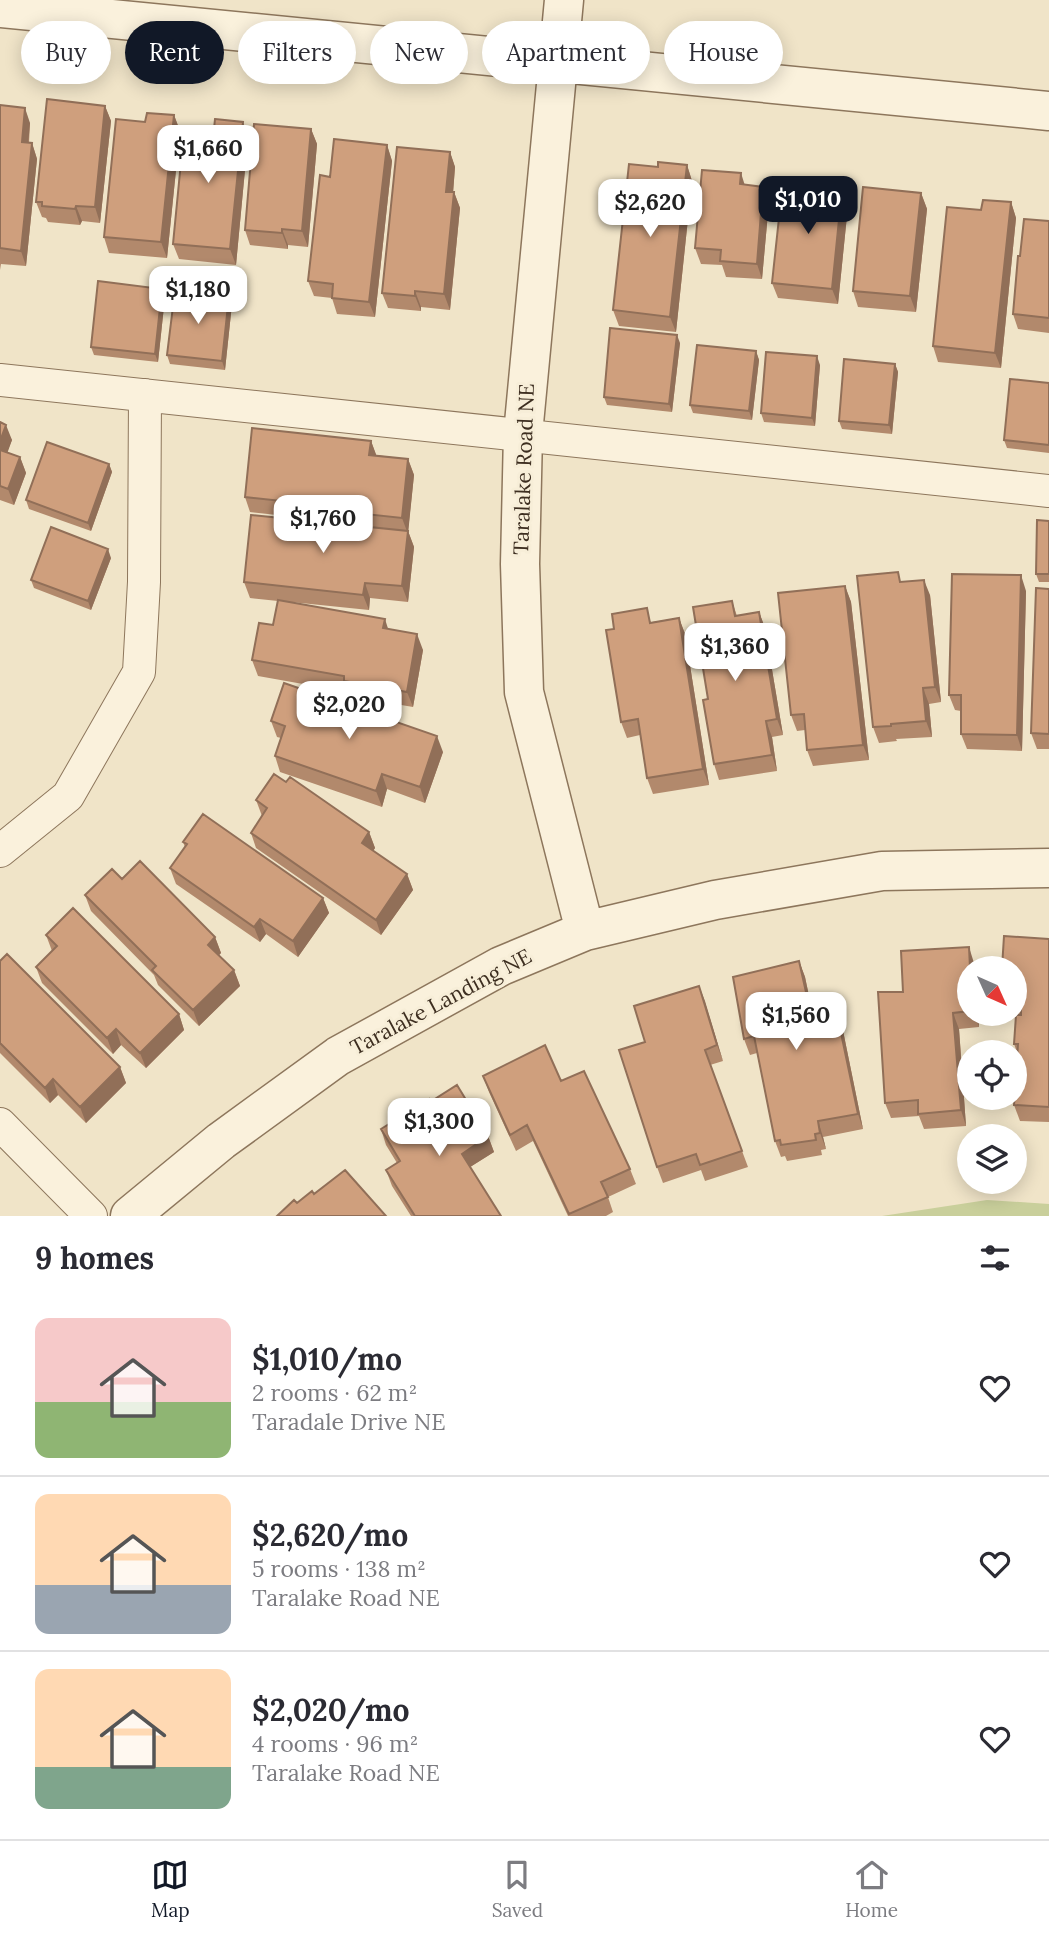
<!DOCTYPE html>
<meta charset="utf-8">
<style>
:root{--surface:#fff;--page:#f2f2f3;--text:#2b2b33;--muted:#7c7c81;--line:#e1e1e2;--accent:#111827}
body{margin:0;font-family:Lora,serif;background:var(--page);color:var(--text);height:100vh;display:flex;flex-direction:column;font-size:26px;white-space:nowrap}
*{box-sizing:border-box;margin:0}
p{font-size:23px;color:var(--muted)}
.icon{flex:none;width:38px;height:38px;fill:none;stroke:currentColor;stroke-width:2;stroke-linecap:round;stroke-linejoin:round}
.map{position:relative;height:1216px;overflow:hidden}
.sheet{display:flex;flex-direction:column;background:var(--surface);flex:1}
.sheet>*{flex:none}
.top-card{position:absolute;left:21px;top:21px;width:1008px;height:63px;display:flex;gap:14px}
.needle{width:46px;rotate:135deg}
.buttons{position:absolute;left:957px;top:956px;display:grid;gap:14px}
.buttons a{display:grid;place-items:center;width:70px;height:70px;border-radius:50%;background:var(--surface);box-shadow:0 4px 18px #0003;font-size:35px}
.price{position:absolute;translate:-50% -60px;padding:0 16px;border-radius:14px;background:#fff;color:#222;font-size:23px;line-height:46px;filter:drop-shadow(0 2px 4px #0008)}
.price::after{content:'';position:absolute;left:50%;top:42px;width:21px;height:16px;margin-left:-10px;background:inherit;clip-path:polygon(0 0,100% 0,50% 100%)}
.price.on{background:var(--accent);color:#fff}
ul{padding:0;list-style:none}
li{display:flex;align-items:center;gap:21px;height:175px;padding:0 35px}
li+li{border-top:2px solid var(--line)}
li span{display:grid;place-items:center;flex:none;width:196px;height:140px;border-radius:14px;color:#555}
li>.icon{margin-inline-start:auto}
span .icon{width:84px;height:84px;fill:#fffc;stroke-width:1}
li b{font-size:30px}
h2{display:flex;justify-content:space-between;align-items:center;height:84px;padding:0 35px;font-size:30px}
.tag{padding:0 24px;border-radius:32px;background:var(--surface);box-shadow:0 4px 18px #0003;font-size:24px;line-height:63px}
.tag.on{background:var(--accent);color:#fff}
.tab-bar{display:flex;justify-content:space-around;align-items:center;height:98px;border-top:2px solid var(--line);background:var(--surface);font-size:19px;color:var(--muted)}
.tab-bar a{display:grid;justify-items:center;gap:4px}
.tab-bar .on{color:var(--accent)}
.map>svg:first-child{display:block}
</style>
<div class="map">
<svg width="1049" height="1216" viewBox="0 0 1049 1216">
<rect width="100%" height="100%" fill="#f0e4c8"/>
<path fill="#c9cf9b" d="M987 1200 1049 1204V1216H882Z"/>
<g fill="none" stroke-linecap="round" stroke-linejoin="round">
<g stroke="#8d765c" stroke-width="34">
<path id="service" d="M0 380 1049 491
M0 851 68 796 139 672 144 582 145 395
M0 1124 91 1216"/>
</g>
<g stroke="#8d765c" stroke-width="41">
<path id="minor" d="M564 0 523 434 520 564 524 692 585 931
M130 1216 221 1141 338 1056 501 966 585 931 715 900 882 871 1049 868"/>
</g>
<g stroke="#8d765c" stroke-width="41">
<path id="tertiary" d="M0 8 1049 111"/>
</g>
<use href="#service" stroke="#faf1dc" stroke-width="32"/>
<use href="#minor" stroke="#faf1dc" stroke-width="38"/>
<use href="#tertiary" stroke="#faf1dc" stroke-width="38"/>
</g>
<path fill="#b2896c" d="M0 105 30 123 29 143H32L37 159 26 266 1 264 0 270Z
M105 106 111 121 100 223 82 221 80 225 48 222 46 218 42 217 36 202Z
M174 115 180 131 167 258 109 253 104 237 145 122Z
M214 129 248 138 236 265 179 259 173 244Z
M311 129 317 144 308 247 288 245V249L250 245 245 230Z
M387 145 392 161 375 317 337 314 332 298 314 296 308 281 330 177Z
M450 152 455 167 453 192H454L460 208 450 310 421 307V311L388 308 382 293Z
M687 165 692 181 676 332 619 326 613 310 658 167Z
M745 185 769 202 762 279 726 277 722 265 701 264 695 248Z
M818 193 849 196 838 304 778 298 772 283Z
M921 193 927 209 916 312 858 307 853 291Z
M1011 202 1016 218 1001 368 938 362 933 346 981 210Z
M1049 221V333L1018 329 1013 314 1020 256Z
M229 296 232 304 225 370 170 364 167 355Z
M165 297 158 362 94 355 91 347Z
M680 343 672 412 607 405 604 397Z
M756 351 759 360 752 420 693 413 690 405Z
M895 364 898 372 892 434 842 429 839 421Z
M820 365 815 426 764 422 761 413Z
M1049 383V453L1007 448 1004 440Z
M0 422 12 440 7 452 20 457 26 473 14 505 0 500Z
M371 441 376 455 408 459 414 475 408 531 414 547 408 602 370 598 369 610 291 602 388 629 423 650 413 707 349 696 348 692 258 676 252 660 273 625 278 601 250 598 244 582 351 525 350 523 250 512 245 497Z
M109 464 112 472 91 531 29 509 26 500Z
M1049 521V582H1039L1036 574Z
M111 558 91 610 34 588 31 580Z
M902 582 930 595 941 702 929 704 932 737 896 739 897 741 879 743 873 727Z
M845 586 851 602 869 760 813 766 807 750 805 730 797 731 791 715Z
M1049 589V749H1037L1031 733Z
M1026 591 1022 751 967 749 961 734V711L955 710 949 695Z
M732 601 737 616 759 612 765 628 783 735 772 737 777 771 719 780 714 764 708 699Z
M679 618 685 634 709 785 653 794 647 778 640 735 627 738 621 722 652 622Z
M271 721 443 752 425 803 387 789 382 807 280 772 275 756 281 738 277 737Z
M286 782 369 832 375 848 373 851 407 874 413 890 381 935 256 848 251 833 262 816 256 800Z
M183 842 323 898 329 913 298 957 266 934 260 942 176 884 170 868 185 847Z
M122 879 215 937 221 953 219 955 234 970 240 986 199 1026 158 985 154 975 91 911 85 895Z
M46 935 179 1014 184 1030 146 1068 121 1045 113 1054 42 983 36 967 52 951Z
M1049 939V1122L1020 1121 1014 1105 1017 1052 1014 1044 1016 1015H1006V1013H1015V968Z
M0 961 120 1067 126 1083 86 1123 58 1095 50 1103 0 1053Z
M799 961 805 977 810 1000 839 1011 863 1129 823 1137 826 1149 821 1150 822 1155 787 1161 785 1156 781 1157 775 1141 757 1053 750 1055 744 1039Z
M974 963 970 968V1013H978L979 1027 959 1029 966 1126 924 1129 919 1116 891 1118 885 1103 903 992Z
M699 986 723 1061 710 1065 748 1167 705 1181 701 1170 663 1183 657 1167 645 1042Z
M483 1076 561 1081 630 1169 636 1184 608 1197 613 1212 606 1216H568L533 1141 516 1151 489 1092Z
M430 1102 488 1136 494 1152 470 1167 501 1216H411L392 1186 386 1170 397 1163 386 1145 381 1129Z"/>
<path fill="#916f58" d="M105 106 111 121 100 223 95 207Z
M25 108 30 123 27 157 22 142Z
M174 115 180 131 167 258 161 242Z
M243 122 248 138 236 265 230 249Z
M311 129 317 144 308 247 302 231Z
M32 143 37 159 26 266 21 251Z
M387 145 392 161 375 317 369 302Z
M450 152 455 167 452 207 446 192Z
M687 165 692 181 676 332 670 317Z
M741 173 746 189 740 184Z
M843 180 849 196 838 304 832 289Z
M763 187 769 202 762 279 757 264Z
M454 192 460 208 450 310 444 294Z
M921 193 927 209 916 312 910 296Z
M1011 202 1016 218 1001 368 995 353Z
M76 206 82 221 80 225 75 209Z
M282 229 288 245V249L282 233Z
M162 289 165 297 158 362 155 354Z
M415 291 421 307V311L415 296Z
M229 296 232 304 225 370 222 361Z
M677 335 680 343 672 412 669 404Z
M756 351 759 360 752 420 749 411Z
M817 356 820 365 815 426 812 418Z
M895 364 898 372 892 434 889 425Z
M6 425 12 440 3 465 0 457V441Z
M371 441 377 457 369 455Z
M20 457 26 473 14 505 8 489Z
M408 459 414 475 408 534 402 518Z
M109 464 112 472 91 531 88 523Z
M408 531 414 547 408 602 402 586Z
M108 549 111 558 91 610 88 601Z
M1021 575 1026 591 1022 751 1017 735Z
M924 580 930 595 941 702 935 687Z
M365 583 370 598 369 610 363 595Z
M845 586 851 602 869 760 863 745Z
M759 612 765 628 783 735 777 719Z
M679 618 685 634 709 785 703 769Z
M385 619 390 635 383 628Z
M417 634 423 650 413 707 407 692Z
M923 688 929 704 932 737 926 721Z
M766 721 772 737 777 771 772 755Z
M437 736 443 752 425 803 420 787Z
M382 774 387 789 382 807 376 791Z
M369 832 375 848 368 859 362 843Z
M407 874 413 890 381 935 376 920Z
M323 898 329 913 298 957 293 941Z
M260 919 266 934 260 942 254 927Z
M215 937 221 953 214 960 208 945Z
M969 947 974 963 975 968H970Z
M799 961 805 977 813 1016 808 1001Z
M234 970 240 986 199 1026 193 1010Z
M699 986 705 1001 723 1061 717 1045Z
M833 995 839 1011 863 1129 858 1114Z
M953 1013 959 1029 966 1126 961 1110Z
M974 1013H978L979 1027Z
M179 1014 184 1030 146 1068 140 1053Z
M116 1029 121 1045 113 1054 107 1038Z
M120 1067 126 1083 86 1123 80 1107Z
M53 1079 58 1095 50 1103 45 1088Z
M818 1121 823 1137 826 1149 820 1133Z
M488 1136 494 1152 467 1169 462 1154Z"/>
<path fill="#cf9f7d" stroke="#916f58" stroke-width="2" d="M47 99 105 106 95 207 76 206 75 209 42 206V202H36Z
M0 105 25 108 22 142 32 143 21 251 0 248Z
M147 113 174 115 161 242 104 237 116 119 145 122Z
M215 119 243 122 230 249 173 244 184 131 191 127 214 129Z
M254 124 311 129 302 231 282 229V233L245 230Z
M334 139 387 145 369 302 332 298 333 284 308 281 320 175 330 177Z
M397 147 450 152 446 192H454L444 294 415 291V296L382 293Z
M658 162 687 165 670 317 613 310 629 164 658 167Z
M702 170 741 173 740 184 763 187 757 264 720 261 721 250 695 248Z
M819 178 843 180 832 289 772 283 782 190 818 193Z
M863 187 921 193 910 296 853 291Z
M983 200 1011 202 995 353 933 346 947 207 981 210Z
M1024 219 1049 221V318L1013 314 1018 256H1020Z
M98 281 162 289 155 354 91 347Z
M175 290 229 296 222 361 167 355Z
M610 328 677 335 669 404 604 397Z
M697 345 756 351 749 411 690 405Z
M766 352 817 356 812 418 761 413Z
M844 359 895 364 889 425 839 421Z
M1010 379 1049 383V445L1004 440Z
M0 422 6 425 0 441Z
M252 428 371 441 369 455 408 459 402 518 346 512 347 508 245 497Z
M47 442 109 464 88 523 26 500Z
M0 450 20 457 8 489 0 486Z
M251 515 408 531 402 586 365 583 363 595 244 582Z
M1037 520 1049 521V574H1036Z
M51 527 108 549 88 601 31 580Z
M898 572 900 582 924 580 935 687 923 688 926 721 891 724V726L873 727 857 576Z
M952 574 1021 575 1017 735 961 734V695H949Z
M845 586 863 745 807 750 804 714 791 715 778 593Z
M1036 588 1049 589V734L1031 733Z
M278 600 385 619 383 628 417 634 407 692 344 681V676L252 660 259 623 273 625Z
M732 601 735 616 759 612 777 719 766 721 772 755 714 764 703 700 708 699 693 607Z
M647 608 650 623 679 618 703 769 647 778 638 719 621 722 606 630 614 629 612 614Z
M284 683 437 736 420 787 382 774 376 791 275 756 285 726 271 721Z
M274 774 286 782 290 777 369 832 362 843 407 874 376 920 251 833 267 808 256 800Z
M203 814 323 898 293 941 260 919 254 927 170 868 187 844 183 842Z
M140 861 215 937 208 945 234 970 193 1010 152 970 156 966 85 895 112 869 122 879Z
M73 908 179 1014 140 1053 116 1029 107 1038 36 967 57 946 46 935Z
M1004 936 1049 939V1107L1014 1105 1018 1044H1014L1016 1015H1021V1000H1015V968H1002Z
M969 947 970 968V1011L953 1013 961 1110 918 1114V1100L885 1103 878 992H903L901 951Z
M7 954 120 1067 80 1107 53 1079 45 1088 0 1043V961Z
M799 961 808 1001 833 995 858 1114 818 1121 820 1133 815 1134 816 1140 781 1145 780 1140 775 1141 754 1036 744 1039 733 977Z
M699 986 717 1045 705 1050 742 1151 700 1165 696 1154 657 1167 619 1050 645 1042 634 1006Z
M545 1045 561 1081 584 1071 630 1169 601 1182 608 1197 569 1214 527 1125 510 1135 483 1076Z
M457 1085 488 1136 462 1154 501 1216H415L386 1170 400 1161 381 1129 429 1099 430 1102Z
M345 1170 386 1216H277L294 1200 297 1203 312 1191 314 1194Z"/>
<g text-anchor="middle" stroke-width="6" stroke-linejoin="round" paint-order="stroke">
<g font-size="21" fill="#3d2e20" stroke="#f7eed8">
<text transform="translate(524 469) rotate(-88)" y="7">Taralake Road NE</text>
<text transform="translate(441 1002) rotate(-28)" y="7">Taralake Landing NE</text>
</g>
</g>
</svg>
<div class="buttons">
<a><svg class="needle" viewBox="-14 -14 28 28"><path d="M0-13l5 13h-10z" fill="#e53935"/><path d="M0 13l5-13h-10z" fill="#7c7c81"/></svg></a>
<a><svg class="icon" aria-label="locate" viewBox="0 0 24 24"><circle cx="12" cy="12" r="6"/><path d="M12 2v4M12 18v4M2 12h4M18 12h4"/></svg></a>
<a><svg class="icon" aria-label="layers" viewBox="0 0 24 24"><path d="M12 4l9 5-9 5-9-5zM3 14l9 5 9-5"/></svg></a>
</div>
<b class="price" style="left:208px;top:185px">$1,660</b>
<b class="price on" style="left:808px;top:236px">$1,010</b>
<b class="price" style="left:650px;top:239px">$2,620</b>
<b class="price" style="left:198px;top:326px">$1,180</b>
<b class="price" style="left:323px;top:555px">$1,760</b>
<b class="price" style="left:735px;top:683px">$1,360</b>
<b class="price" style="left:349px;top:741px">$2,020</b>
<b class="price" style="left:796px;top:1052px">$1,560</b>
<b class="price" style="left:439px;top:1158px">$1,300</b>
<div class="top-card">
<a class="tag">Buy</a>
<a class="tag on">Rent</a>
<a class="tag">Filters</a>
<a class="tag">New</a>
<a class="tag">Apartment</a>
<a class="tag">House</a>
</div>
</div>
<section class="sheet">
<h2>9 homes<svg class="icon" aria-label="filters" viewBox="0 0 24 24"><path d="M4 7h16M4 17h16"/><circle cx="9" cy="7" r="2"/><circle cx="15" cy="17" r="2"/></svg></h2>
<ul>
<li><span style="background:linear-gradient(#f6c9c9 60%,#8fb573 0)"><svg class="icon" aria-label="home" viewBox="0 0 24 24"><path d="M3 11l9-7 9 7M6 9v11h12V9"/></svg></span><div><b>$1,010/mo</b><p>2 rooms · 62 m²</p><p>Taradale Drive NE</p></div><svg class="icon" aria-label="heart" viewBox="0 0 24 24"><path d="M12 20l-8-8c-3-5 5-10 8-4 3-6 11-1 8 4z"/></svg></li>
<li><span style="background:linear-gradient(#ffd9b3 65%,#9aa5b1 0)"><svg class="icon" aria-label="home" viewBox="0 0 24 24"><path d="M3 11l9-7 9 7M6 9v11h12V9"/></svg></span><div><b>$2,620/mo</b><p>5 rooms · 138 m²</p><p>Taralake Road NE</p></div><svg class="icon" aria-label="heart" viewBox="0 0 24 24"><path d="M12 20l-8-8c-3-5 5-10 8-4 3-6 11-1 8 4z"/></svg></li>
<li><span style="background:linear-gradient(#ffd9b3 70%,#7fa58c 0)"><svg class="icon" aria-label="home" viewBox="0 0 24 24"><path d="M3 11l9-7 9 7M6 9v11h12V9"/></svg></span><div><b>$2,020/mo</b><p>4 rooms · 96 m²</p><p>Taralake Road NE</p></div><svg class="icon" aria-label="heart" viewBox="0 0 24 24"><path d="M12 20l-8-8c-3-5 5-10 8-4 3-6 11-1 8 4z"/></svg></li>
</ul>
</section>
<nav class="tab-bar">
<a class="on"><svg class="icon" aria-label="map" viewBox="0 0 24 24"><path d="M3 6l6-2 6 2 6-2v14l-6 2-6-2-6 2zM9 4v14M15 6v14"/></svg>Map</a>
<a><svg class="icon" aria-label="saved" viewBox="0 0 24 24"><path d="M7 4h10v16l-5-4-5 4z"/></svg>Saved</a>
<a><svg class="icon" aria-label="home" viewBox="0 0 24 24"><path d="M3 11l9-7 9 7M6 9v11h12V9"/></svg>Home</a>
</nav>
